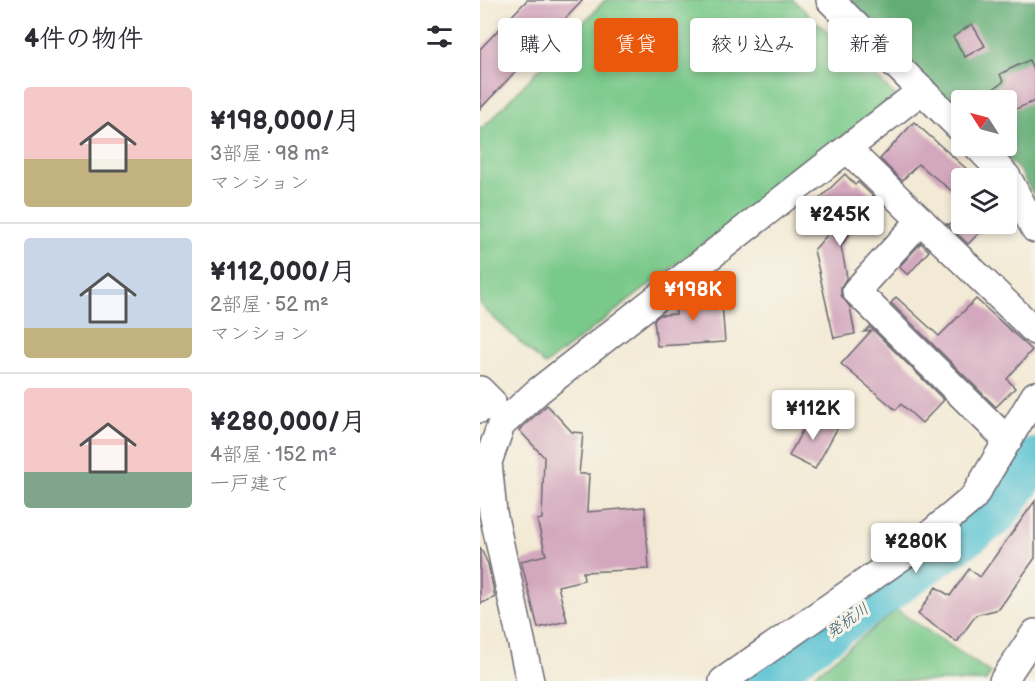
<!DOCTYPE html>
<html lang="ja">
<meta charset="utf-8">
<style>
:root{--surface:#fff;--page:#f7f7f7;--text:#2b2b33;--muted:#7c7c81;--line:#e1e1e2;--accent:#ea580c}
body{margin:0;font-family:"Balsamiq Sans","Klee One",sans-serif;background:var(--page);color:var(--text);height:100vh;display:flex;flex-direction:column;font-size:22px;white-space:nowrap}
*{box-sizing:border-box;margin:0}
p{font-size:20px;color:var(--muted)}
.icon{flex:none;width:33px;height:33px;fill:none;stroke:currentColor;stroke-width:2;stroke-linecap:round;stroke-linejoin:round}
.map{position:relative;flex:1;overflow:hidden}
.side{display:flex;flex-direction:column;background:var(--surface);width:480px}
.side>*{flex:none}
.guide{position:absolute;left:18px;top:18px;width:447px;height:54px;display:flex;gap:12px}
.needle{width:39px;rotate:306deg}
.tools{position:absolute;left:471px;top:90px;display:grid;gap:12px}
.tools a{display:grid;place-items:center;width:66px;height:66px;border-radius:6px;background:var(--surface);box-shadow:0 3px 9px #0003;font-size:30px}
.price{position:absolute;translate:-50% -51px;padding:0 14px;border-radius:6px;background:#fff;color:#222;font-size:20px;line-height:39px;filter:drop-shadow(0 2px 3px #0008)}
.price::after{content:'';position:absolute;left:50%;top:36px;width:18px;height:14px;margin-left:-9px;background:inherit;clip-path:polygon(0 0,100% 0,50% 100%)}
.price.active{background:var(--accent);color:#fff}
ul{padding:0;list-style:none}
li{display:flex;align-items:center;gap:18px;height:150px;padding:0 24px}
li+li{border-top:2px solid var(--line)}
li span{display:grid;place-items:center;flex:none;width:168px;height:120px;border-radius:6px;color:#555}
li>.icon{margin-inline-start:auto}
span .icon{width:72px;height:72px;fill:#fffc;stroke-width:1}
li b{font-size:26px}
h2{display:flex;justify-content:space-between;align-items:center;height:72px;padding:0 24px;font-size:26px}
.tag{padding:0 21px;border-radius:6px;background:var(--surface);box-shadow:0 3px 9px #0003;font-size:21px;line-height:54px}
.tag.active{background:var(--accent);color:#fff}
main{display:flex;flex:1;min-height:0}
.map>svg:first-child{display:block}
</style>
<main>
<section class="side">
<h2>4件の物件<svg class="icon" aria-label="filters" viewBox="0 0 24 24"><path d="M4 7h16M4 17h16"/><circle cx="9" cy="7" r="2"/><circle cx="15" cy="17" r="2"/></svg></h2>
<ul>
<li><span style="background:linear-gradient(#f6c9c9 60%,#c2b280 0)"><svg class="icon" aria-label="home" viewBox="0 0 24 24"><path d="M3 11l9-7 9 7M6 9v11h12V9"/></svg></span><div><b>¥198,000/月</b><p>3部屋 · 98 m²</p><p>マンション</p></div></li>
<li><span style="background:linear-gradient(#c9d6e8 75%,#c2b280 0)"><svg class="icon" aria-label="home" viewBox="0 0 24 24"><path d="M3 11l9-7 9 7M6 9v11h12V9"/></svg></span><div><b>¥112,000/月</b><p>2部屋 · 52 m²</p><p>マンション</p></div></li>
<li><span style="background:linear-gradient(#f6c9c9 70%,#7fa58c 0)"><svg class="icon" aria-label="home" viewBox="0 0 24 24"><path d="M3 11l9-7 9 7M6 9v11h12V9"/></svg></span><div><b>¥280,000/月</b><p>4部屋 · 152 m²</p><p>一戸建て</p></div></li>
</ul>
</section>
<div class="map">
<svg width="555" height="681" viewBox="0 0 555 681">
<rect width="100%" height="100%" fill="#f7f3e8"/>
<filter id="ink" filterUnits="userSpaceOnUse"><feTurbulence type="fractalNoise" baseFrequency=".0167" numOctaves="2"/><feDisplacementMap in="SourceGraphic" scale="12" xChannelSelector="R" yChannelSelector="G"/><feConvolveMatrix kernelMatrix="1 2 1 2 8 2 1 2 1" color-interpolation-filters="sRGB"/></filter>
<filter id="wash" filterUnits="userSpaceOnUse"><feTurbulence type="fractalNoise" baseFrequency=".008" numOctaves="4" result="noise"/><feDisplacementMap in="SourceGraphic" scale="24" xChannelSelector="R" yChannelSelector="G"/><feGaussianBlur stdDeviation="1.35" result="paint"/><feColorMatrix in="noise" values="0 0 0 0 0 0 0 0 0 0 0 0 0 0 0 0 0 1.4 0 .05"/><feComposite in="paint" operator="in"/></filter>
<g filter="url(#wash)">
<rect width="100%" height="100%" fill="#f3ead5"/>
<path fill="#79c98a" stroke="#4e7662" stroke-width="1.5" d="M125 0H313L416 96 65 365 0 305V127H4Z
M417 610 511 673 506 681H326Z"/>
<path fill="#62ad76" stroke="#426858" stroke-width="1.5" d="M371 0H555V197L539 170 514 146H526V100H482L481 113Z"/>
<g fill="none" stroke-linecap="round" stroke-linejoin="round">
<path stroke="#58c3d3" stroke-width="42" d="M280 681 517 514 555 459"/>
</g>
<g id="blocks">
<path fill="#d3a7bd" d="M47 0H103L0 109V49Z
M492 24 505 46 485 57 473 37Z
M549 60 555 74V101L526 113V100H498L523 82 520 74Z
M434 122 490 172 482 178V199L438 164 422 181 400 159Z
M365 174 375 185 378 182 399 202 382 217 361 246 367 277 361 287V295L370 307 375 334 354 338 334 250 355 226 334 204Z
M467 224H508L488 244Z
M441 243 449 251 428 275 419 267Z
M241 292 245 342 177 346 174 320 180 315 196 314V303L206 295Z
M416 297 459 336 496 299 552 350 527 379 535 388 516 407 411 303Z
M390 327 464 400 442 423 421 404 416 410 361 364 391 331 384 332Z
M67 405 92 432 103 433 99 474H109L107 512 165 507 169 569 103 572 104 580 78 586 87 621 58 628 41 561 66 555 57 520 62 519 64 457 39 430Z
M331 414 358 427 335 469 309 456Z
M555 501V558L519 609 496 615 477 642 438 614 456 587 470 596 489 569 500 577Z
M0 547 8 564 15 597 0 604Z"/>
</g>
</g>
<g filter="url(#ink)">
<use href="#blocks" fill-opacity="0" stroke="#6b6871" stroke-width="1.5"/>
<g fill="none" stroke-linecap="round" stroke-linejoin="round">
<g stroke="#6b6871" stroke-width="30">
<path id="minor" d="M350 0 482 130
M497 146 527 177 555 229
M367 149 555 331
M441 220 376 291 528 441
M0 390 12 402 0 409
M50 681 13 513 8 462 21 425 57 392 442 90
M243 681 430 551 493 498 555 395
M523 681 555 633"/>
</g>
<use href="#minor" stroke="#fff" stroke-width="27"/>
</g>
</g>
<g text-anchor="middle" stroke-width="6" stroke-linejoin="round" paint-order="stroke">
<g font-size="16" font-style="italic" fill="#355a70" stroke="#f7f3e8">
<text transform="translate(367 620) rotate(-35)" y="6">発杭川</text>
</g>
</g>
</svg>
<div class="tools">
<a><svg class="needle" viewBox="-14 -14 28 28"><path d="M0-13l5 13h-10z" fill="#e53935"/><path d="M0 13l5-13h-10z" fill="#7c7c81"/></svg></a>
<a><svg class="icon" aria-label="layers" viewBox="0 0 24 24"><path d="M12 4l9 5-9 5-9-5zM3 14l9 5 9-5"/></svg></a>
</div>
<b class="price" style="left:360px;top:247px">¥245K</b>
<b class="price active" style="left:213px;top:322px">¥198K</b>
<b class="price" style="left:333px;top:441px">¥112K</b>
<b class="price" style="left:436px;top:574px">¥280K</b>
<div class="guide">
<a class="tag">購入</a>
<a class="tag active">賃貸</a>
<a class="tag">絞り込み</a>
<a class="tag">新着</a>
</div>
</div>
</main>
